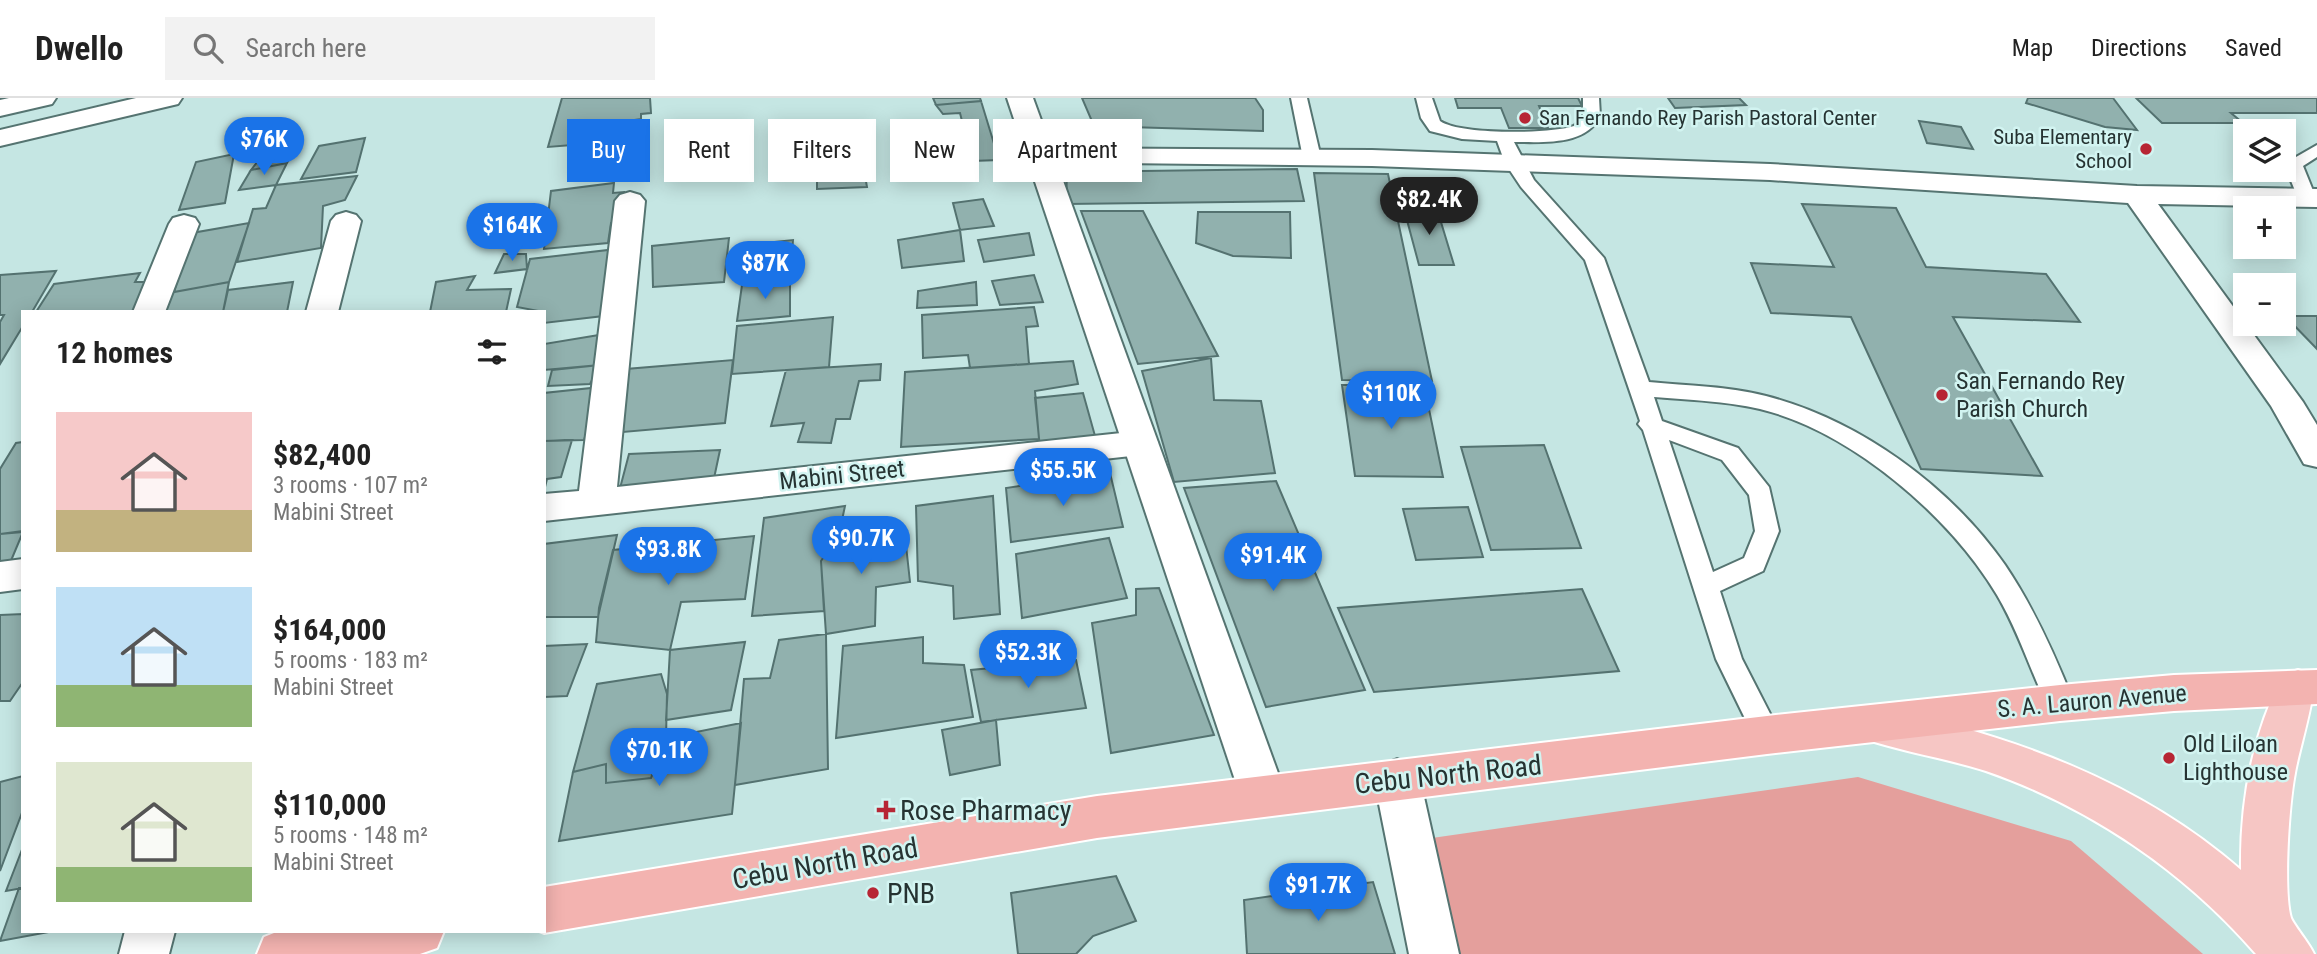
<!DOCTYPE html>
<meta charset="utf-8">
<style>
:root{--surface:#fff;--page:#f2f2f2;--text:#222;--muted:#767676;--line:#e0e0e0;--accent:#1a73e8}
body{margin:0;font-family:"Roboto Condensed",sans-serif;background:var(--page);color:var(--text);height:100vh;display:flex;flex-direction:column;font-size:26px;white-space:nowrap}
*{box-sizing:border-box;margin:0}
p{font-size:23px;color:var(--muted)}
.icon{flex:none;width:38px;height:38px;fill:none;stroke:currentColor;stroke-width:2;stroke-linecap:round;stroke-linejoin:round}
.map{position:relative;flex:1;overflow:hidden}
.panel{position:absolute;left:21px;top:212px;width:525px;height:623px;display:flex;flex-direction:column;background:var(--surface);border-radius:0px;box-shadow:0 4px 18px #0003}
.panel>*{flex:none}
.banner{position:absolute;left:567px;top:21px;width:665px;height:63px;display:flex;gap:14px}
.buttons{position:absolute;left:2233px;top:21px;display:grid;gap:14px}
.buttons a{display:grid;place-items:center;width:63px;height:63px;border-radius:0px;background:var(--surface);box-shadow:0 4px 18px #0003;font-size:35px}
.price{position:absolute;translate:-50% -60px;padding:0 16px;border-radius:24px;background:var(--accent);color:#fff;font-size:23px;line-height:46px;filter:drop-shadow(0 2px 4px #0008)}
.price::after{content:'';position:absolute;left:50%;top:42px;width:21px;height:16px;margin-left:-10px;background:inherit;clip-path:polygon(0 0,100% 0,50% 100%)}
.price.on{background:#222;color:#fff}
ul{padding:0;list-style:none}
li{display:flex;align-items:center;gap:21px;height:175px;padding:0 35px}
li span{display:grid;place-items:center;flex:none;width:196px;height:140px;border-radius:0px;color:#555}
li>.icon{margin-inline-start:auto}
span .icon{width:84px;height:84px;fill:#fffc;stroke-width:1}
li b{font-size:30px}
h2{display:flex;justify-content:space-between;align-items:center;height:84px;padding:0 35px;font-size:30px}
.tag{padding:0 24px;border-radius:0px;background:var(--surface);box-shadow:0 4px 18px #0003;font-size:24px;line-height:63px}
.tag.on{background:var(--accent);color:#fff}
header{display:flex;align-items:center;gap:42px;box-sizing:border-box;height:98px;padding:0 35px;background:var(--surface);border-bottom:2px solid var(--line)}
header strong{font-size:33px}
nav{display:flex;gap:38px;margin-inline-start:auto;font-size:24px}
.search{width:490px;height:63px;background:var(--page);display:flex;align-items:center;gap:18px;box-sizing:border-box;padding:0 24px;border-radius:0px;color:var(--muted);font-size:26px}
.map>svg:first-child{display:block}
</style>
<header>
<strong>Dwello</strong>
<div class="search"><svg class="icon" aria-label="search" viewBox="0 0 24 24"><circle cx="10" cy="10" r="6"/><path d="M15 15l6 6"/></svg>Search here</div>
<nav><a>Map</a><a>Directions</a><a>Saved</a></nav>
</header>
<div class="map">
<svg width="2317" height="856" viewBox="0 0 2317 856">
<rect width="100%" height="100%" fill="#c5e6e3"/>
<path fill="#e49f9c" d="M1858 679 2071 743 2203 856H1460L1432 740Z"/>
<path fill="#91b1ae" stroke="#547270" stroke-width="2" d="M562 0H650L651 15 641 16V21L602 27 597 45 548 49Z
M933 0H980L981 3 936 7Z
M1082 0H1255L1263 12V33L1094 28Z
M1455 0H1578L1582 8H1539L1548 30H1509L1501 10H1458Z
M1668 0H1739L1746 7 1675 10Z
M2028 0H2113L2137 32 2105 29 2026 5Z
M2136 0H2317V15H2231L2243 25H2162Z
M981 3 999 62 972 63 960 15 943 16 936 7Z
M1919 23 1961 29 1973 51 1927 45Z
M735 39V53L682 59 684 46Z
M365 40 356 74 301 81 319 48Z
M861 41 862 55 823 62 822 46Z
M296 46 287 65 251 72 268 50Z
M735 53V69L679 76 682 59Z
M862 55 864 72 817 76 823 62Z
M234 56 225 105 179 112 196 64Z
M287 65 276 87 239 92 251 72Z
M1297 71 1304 103 1066 106 1067 74Z
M864 72 867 89 817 91V76Z
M1314 75 1388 76 1432 283 1342 282Z
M357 78 345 102 323 108 321 150 237 164 253 111 266 110 276 87Z
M614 85 613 95 624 94 622 122 611 125 608 145 544 151 551 93Z
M983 101 994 128 960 132 953 105Z
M1802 106 1896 110 1926 169 2046 176 2080 224 1953 219 2042 378 1921 371 1851 219 1771 215 1751 165 1834 169Z
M1404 111H1437L1454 167H1419Z
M1081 113H1143L1218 258 1138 266Z
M1198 114H1290L1291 160 1233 158 1196 145Z
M249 125 229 184 174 194 192 135Z
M960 132 964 163 902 170 898 142Z
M1029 135 1034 157 984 164 978 142Z
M729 140 724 184 653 189 652 148Z
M793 142 790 183 742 187 744 147Z
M617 151 612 217 544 225V214L517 209 530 161Z
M504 156H526L527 171 495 175Z
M56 173 32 214H23V228L0 266V224L4 217H0V177Z
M140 175 135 184H149L135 214H36L54 186Z
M1034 177 1043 204 1000 207 992 183Z
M475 178 467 192 511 191 506 214H430L436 184Z
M790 183V218L737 223 742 187Z
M229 184 223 214H161L169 195Z
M293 184 287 214H223L228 192Z
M976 184 977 207 917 210 918 193Z
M1034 209 1038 228 1026 229 1029 266 970 270 968 257 923 260 922 217Z
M2285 218H2317V251Z
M833 219 829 269 732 276 737 228Z
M605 236 600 267 544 272V246Z
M1211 260 1214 302 1261 303 1275 375 1174 384 1142 273Z
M733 262 725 325 612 335 626 271Z
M1073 263 1078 286 1035 293 1039 341 901 349 905 274Z
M881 266 880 282 859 283 850 321H836L831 345 798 344 804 325 771 328 786 272Z
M600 267 590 286 548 288 552 272Z
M1342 287H1424L1443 379 1355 378Z
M601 289 584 342 544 343V295Z
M1083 295 1097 345 1040 350 1035 300Z
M572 342 561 379 547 381 544 393V343Z
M23 344V433L0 436V371L16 345Z
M1544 347 1581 450 1491 452 1461 349Z
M720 352 713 385 619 394 629 356Z
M1110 375 1123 429 1011 444 1006 390Z
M1276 383 1365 592 1266 609 1184 390Z
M993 398 1000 516 954 521 953 488 918 483 916 408Z
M845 408 839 436 821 463 824 513 752 518 764 420Z
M1468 409 1483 459 1416 462 1403 411Z
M904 429 910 484 876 489 875 528 826 536 821 463 839 436Z
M23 434 10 465 0 466V436Z
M617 437 598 519H544V446Z
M754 438 745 501 681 504 670 552 596 544 599 510 613 452Z
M1109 440 1127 500 1022 520 1016 456Z
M1159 490 1214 637 1111 655 1092 525 1136 517V491Z
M1582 491 1619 573 1374 594 1338 510Z
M23 516V584L10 603H0V517Z
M826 536 828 671 735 687 744 581 770 580 779 542Z
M923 539V565L964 567 973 619 836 640 843 548Z
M745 544 731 612 666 622 670 552Z
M587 546 567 598 544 599V548Z
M1076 562 1086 610 981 624 971 572Z
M661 576 667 596 666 640 651 680 606 685V666L573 674 597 586Z
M996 622 1000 667 950 677 942 632Z
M741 625 732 716 559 743 573 674 606 666V685L651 680 666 640Z
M23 678V712L0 773V684Z
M23 749V790L6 793Z
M1116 778 1136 823 1093 838 1076 856H1018L1011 795Z
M1373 784 1395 856H1247L1244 802Z
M19 790H23V833H54L0 843Z"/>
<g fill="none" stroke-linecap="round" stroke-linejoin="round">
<g stroke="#557471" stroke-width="4">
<path id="service" d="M1291 0H1307L1321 60 1318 64 1312 65 1303 60Z
M1416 0H1432L1440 23C1460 37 1550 36 1574 28L1583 18V0H1599L1600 18C1586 48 1543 44 1514 44L1534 82 1604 160 1649 284C1688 288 1728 288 1766 298 1859 322 1950 388 2005 467 2034 510 2055 557 2074 605L2070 613 2060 616 2050 613C2031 575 2019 534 1997 497 1950 418 1851 333 1760 311 1725 303 1689 302 1654 299L1662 323 1738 350 1769 389 1779 433 1763 473 1720 493 1742 561 1781 637 1777 645 1767 649 1757 645 1716 561 1643 332 1638 326 1640 323 1585 162 1521 89 1505 65 1497 43 1462 41 1430 33 1421 20ZM1669 342 1722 362 1749 397 1755 433 1744 460 1713 474Z
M2317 47V59L2303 68 2316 100 2307 106 2298 100 2284 66Z"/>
</g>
<g stroke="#557471" stroke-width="4">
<path id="minor" d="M9 0H56L52 6 0 18V2Z
M136 0H182L178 6 0 48V32Z
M1038 50 1372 52 1770 66 2137 88 2317 91V109L2158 106 2303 304 2317 327V369L2304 366 2271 308 2128 105 1770 82 1372 68 1028 64 1024 58 1028 52Z
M630 94 640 97 645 103 617 389 1140 333 1153 336 1158 345 1153 354 1140 357 544 423V396L579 393 615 103 620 97Z
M346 114 356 117 361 123 338 214H306L331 123 336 117Z
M184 117 195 120 199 126 165 214H133L169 126 173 120Z
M23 461V491L0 494V464Z
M1397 661 1413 667 1420 681 1459 856H1409L1374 681 1381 667Z
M125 833H175L169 856H119Z"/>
</g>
<g stroke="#557471" stroke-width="4">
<path id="tertiary" d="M1007 0H1033L1286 697 1279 711 1263 717 1247 711 1240 697Z"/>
</g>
<g stroke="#fff" stroke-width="4">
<path id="primary" d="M2298 572 2313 577C2317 596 2299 651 2295 675 2289 706 2283 792 2291 820 2293 826 2309 845 2314 856H2256C2184 773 2090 709 1986 673 1945 660 1903 654 1862 640L1856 627 1862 614 1878 609C2010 637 2138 682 2241 772 2240 705 2252 637 2283 577Z"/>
</g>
<g stroke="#fff" stroke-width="4">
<path id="trunk" d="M2317 572V606L2174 613 2060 623 1767 656 1097 740 544 835 539 833H544V789L1097 698 1767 618 2060 587 2174 577Z
M279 833H444L437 850 420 856H257L264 839Z"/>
</g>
<use href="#service" fill="#fff" fill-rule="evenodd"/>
<use href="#minor" fill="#fff" fill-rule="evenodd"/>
<use href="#tertiary" fill="#fff" fill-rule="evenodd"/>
<use href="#primary" fill="#f6c6c4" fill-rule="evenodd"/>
<use href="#trunk" fill="#f3b3b0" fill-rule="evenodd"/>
</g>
<g fill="#b72634" stroke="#d2f4f1" stroke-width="2.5">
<circle cx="1525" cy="20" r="7"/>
<circle cx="2146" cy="51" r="7"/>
<circle cx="1942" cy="297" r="7"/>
<circle cx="2169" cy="660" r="7"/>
<path d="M882.5 701.5h7v7h7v7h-7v7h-7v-7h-7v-7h7z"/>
<circle cx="873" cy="795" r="7"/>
</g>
<g text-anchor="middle" stroke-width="5" stroke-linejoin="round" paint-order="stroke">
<g font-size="21" fill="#263332" stroke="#d2f4f1" text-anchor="start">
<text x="1539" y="27">San Fernando Rey Parish Pastoral Center</text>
<text x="2132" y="46" text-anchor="end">Suba Elementary<tspan x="2132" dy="24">School</tspan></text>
</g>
<g font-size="24" fill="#263332" stroke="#d2f4f1" text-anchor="start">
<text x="1956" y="291">San Fernando Rey<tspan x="1956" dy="28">Parish Church</tspan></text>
<text x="2183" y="654">Old Liloan<tspan x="2183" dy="28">Lighthouse</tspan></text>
</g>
<g font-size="24" fill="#263332" stroke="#d2f4f1">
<text transform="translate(842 377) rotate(-6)" y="8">Mabini Street</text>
<text transform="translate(2092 603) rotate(-5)" y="8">S. A. Lauron Avenue</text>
</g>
<g font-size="28" fill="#263332" stroke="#d2f4f1">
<text transform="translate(1448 676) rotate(-6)" y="10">Cebu North Road</text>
<text transform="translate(825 765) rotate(-10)" y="10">Cebu North Road</text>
</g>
<g font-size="28" fill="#263332" stroke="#d2f4f1" text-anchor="start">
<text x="900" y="722">Rose Pharmacy</text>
<text x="887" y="805">PNB</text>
</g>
</g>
</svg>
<div class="buttons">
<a><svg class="icon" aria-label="layers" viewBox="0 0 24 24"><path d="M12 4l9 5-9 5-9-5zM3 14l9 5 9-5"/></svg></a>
<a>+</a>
<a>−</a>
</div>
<b class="price" style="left:264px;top:79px">$76K</b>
<b class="price on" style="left:1429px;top:139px">$82.4K</b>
<b class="price" style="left:512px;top:165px">$164K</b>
<b class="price" style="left:765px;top:203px">$87K</b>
<b class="price" style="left:1391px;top:333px">$110K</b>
<b class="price" style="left:1063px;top:410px">$55.5K</b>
<b class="price" style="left:861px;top:478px">$90.7K</b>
<b class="price" style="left:668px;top:489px">$93.8K</b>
<b class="price" style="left:1273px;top:495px">$91.4K</b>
<b class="price" style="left:1028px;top:592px">$52.3K</b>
<b class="price" style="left:659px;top:690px">$70.1K</b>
<b class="price" style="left:1318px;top:825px">$91.7K</b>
<div class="banner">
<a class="tag on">Buy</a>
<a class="tag">Rent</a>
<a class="tag">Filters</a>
<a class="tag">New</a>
<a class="tag">Apartment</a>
</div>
<section class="panel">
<h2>12 homes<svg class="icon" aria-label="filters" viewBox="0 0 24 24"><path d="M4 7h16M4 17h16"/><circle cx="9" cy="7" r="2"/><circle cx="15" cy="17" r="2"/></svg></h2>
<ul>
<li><span style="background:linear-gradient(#f6c9c9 70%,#c2b280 0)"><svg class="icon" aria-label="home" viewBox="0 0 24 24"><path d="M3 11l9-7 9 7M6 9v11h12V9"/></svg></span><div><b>$82,400</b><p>3 rooms · 107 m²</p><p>Mabini Street</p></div></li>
<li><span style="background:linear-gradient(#bfe0f5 70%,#8fb573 0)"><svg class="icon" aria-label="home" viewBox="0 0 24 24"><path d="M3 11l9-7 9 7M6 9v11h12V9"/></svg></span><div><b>$164,000</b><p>5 rooms · 183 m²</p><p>Mabini Street</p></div></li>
<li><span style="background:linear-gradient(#dfe7d0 75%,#8fb573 0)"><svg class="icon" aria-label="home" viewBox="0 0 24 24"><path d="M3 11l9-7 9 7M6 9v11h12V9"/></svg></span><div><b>$110,000</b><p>5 rooms · 148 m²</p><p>Mabini Street</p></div></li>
</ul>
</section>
</div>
